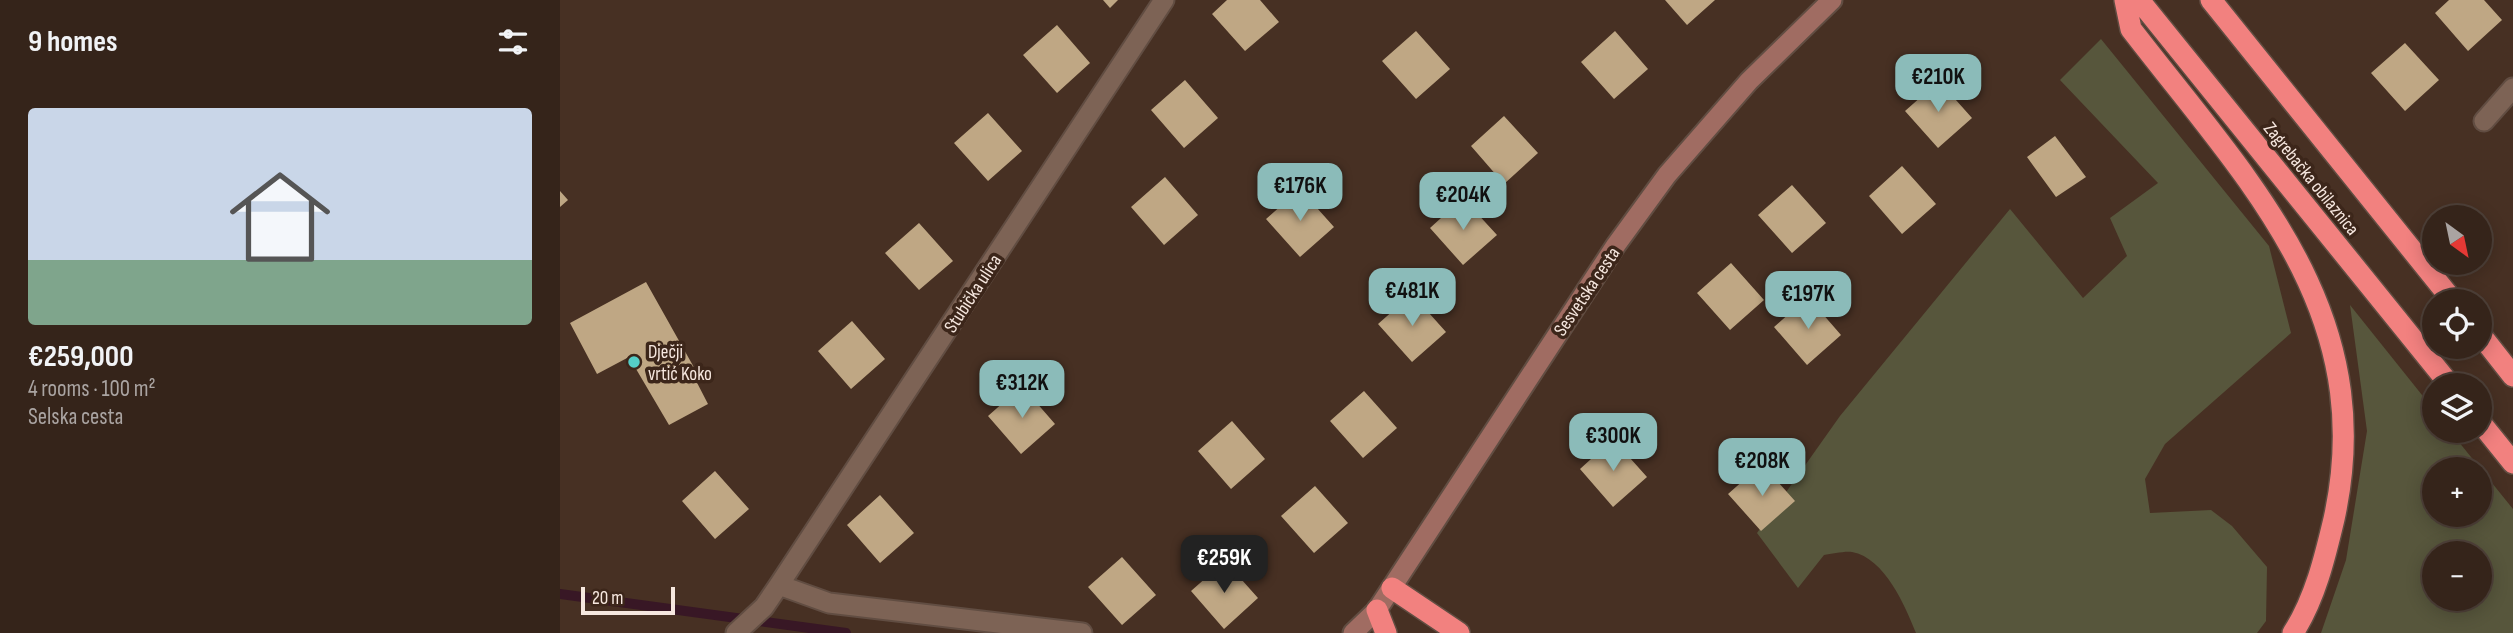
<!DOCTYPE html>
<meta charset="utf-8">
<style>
:root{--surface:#35241a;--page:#403027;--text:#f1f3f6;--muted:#aaa4a2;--line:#4f4139;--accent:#8bbbb9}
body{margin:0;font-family:"Sofia Sans Condensed",sans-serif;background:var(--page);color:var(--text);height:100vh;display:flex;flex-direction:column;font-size:26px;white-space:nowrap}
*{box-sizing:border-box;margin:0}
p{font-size:23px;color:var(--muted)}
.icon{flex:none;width:38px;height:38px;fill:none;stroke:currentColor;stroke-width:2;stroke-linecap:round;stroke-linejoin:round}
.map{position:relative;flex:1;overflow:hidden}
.sheet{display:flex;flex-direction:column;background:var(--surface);width:560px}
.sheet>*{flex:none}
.needle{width:46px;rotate:147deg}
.buttons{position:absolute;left:1862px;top:205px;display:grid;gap:14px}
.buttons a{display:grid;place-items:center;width:70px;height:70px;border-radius:50%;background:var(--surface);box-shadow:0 4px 18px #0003,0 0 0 2px var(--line);font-size:35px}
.scale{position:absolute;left:21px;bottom:18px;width:94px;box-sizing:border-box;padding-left:7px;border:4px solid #f6e7df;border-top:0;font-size:19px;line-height:24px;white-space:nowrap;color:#f6e7df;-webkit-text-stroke:5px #3c261a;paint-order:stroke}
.price{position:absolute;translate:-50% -60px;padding:0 16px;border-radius:14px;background:var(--accent);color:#111;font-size:23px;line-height:46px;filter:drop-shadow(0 2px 4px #0008)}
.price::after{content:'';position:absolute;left:50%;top:42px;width:21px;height:16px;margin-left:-10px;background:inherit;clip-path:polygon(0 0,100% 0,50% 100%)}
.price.selected{background:#222;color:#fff}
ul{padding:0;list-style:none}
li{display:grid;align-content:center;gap:14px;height:371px;padding:0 28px}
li+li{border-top:2px solid var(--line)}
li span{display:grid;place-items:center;height:217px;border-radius:7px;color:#555}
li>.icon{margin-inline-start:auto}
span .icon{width:126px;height:126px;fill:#fffc;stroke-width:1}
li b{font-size:30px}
h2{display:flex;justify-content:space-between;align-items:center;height:84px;padding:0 28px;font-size:30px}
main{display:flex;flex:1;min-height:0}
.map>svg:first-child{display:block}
</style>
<main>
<section class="sheet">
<h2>9 homes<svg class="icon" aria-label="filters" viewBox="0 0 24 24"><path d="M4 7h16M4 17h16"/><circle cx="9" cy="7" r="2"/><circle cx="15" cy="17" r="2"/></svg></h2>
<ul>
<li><span style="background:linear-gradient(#c9d6e8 70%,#7fa58c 0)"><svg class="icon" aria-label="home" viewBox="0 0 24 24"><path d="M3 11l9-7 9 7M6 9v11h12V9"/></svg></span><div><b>€259,000</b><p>4 rooms · 100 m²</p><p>Selska cesta</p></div></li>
</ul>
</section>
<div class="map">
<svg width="1953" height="633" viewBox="0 0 1953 633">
<rect width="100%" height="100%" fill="#473023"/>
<path fill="#57563c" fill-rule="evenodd" d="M1541 39 1709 246 1731 333 1605 444 1585 479 1590 513 1651 510 1672 526 1707 567 1706 621 1697 633H1356C1345 606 1325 558 1292 552 1284 551 1272 554 1264 555L1238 588 1197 533 1280 416 1450 209 1523 298 1567 256 1550 218 1598 183 1500 80Z
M1790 305 1874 410V430L1890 431 1953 509V633H1761L1786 560 1807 431ZM1874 469H1920V514H1874ZM1874 553H1920V598H1874Z"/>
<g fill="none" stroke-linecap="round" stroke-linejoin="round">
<path stroke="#381725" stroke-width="10" d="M0 594 286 633"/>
</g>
<path fill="#bfa784" d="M543 0H558L550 8Z
M667 0H700L719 22 685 51 652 14Z
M1105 0H1155L1127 25Z
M1889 0H1924L1942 20 1908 51 1875 13Z
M497 25 530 63 497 93 463 55Z
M856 31 890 69 856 99 822 61Z
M1055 31 1088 69 1054 99 1021 62Z
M1845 43 1879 80 1845 111 1811 73Z
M625 80 658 118 624 148 591 110Z
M1379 81 1412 118 1378 148 1345 111Z
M428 113 462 151 428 181 394 143Z
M944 116 978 153 944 184 911 146Z
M1495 136 1526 177 1496 197 1467 157Z
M1342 166 1376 204 1342 234 1309 196Z
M605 177 638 215 604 245 571 207Z
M1232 185 1266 223 1232 253 1198 215Z
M740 189 774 227 740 257 706 219Z
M0 191 8 200 0 207Z
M903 198 937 235 903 265 870 228Z
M359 223 393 261 359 290 325 253Z
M1171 263 1204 300 1170 330 1137 293Z
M86 282 136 371 132 373 148 404 109 425 69 357 37 374 10 323Z
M852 294 886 332 852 362 818 324Z
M1248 297 1281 335 1247 365 1214 327Z
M292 321 325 359 291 389 258 351Z
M462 386 495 424 461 454 428 416Z
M804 391 837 428 803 458 770 421Z
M672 421 705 459 671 489 638 451Z
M1053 439 1087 477 1053 507 1020 469Z
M1202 464 1235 501 1201 531 1168 494Z
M155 471 189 509 155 539 122 501Z
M755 486 788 523 754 553 721 516Z
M320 495 354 533 320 563 287 525Z
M562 557 596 595 562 625 528 587Z
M665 561 698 598 664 629 631 591Z"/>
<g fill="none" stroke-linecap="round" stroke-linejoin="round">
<g stroke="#614d42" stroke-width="23">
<path id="minor" d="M1924 121 1953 88
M219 585 269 603 522 633
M176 633 204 607 219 585 604 0"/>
</g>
<g stroke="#614d42" stroke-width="23">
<path id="secondary" d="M793 633 817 610 1056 245 1107 175 1189 81 1272 0"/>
</g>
<g stroke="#614d42" stroke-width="24">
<path id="motorway" d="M1565 0 1571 29C1687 180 1820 310 1774 519 1765 557 1755 599 1733 633
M1579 0 1890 385
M1651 0 1893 301
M1920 334 1953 376
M1920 422 1953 463
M832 588 899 633
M817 610 826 633"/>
</g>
<use href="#minor" stroke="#7d6355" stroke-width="19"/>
<use href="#secondary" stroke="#a06c62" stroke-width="19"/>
<use href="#motorway" stroke="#f2817f" stroke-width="21"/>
</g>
<circle fill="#55cdc6" stroke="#3c261a" stroke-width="2.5" cx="74" cy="362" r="7"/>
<g text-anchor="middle" stroke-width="7" stroke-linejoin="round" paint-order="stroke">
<g font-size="19" fill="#f6e7df" stroke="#3c261a">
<text transform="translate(1752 178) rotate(51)" y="7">Zagrebačka obilaznica</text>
<text transform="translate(1026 291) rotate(-56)" y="7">Sesvetska cesta</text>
<text transform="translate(412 293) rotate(-57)" y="7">Stubička ulica</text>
</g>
<g font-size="19" fill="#f6e7df" stroke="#3c261a" text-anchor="start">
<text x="88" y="358">Dječji<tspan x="88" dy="22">vrtić Koko</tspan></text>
</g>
</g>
</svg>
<div class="buttons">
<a><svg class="needle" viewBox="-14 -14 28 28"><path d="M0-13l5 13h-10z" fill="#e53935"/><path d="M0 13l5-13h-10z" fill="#aaa4a2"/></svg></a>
<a><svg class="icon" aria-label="locate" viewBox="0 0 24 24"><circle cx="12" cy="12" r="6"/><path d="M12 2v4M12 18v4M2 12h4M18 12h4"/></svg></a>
<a><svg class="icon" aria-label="layers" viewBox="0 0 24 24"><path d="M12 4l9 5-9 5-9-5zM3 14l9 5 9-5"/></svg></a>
<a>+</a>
<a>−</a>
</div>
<div class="scale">20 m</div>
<b class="price" style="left:1378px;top:114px">€210K</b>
<b class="price" style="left:740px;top:223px">€176K</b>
<b class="price" style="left:903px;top:232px">€204K</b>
<b class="price" style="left:852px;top:328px">€481K</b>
<b class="price" style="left:1248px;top:331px">€197K</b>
<b class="price" style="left:462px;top:420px">€312K</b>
<b class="price" style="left:1053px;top:473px">€300K</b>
<b class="price" style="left:1202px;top:498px">€208K</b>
<b class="price selected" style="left:664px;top:595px">€259K</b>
</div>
</main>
